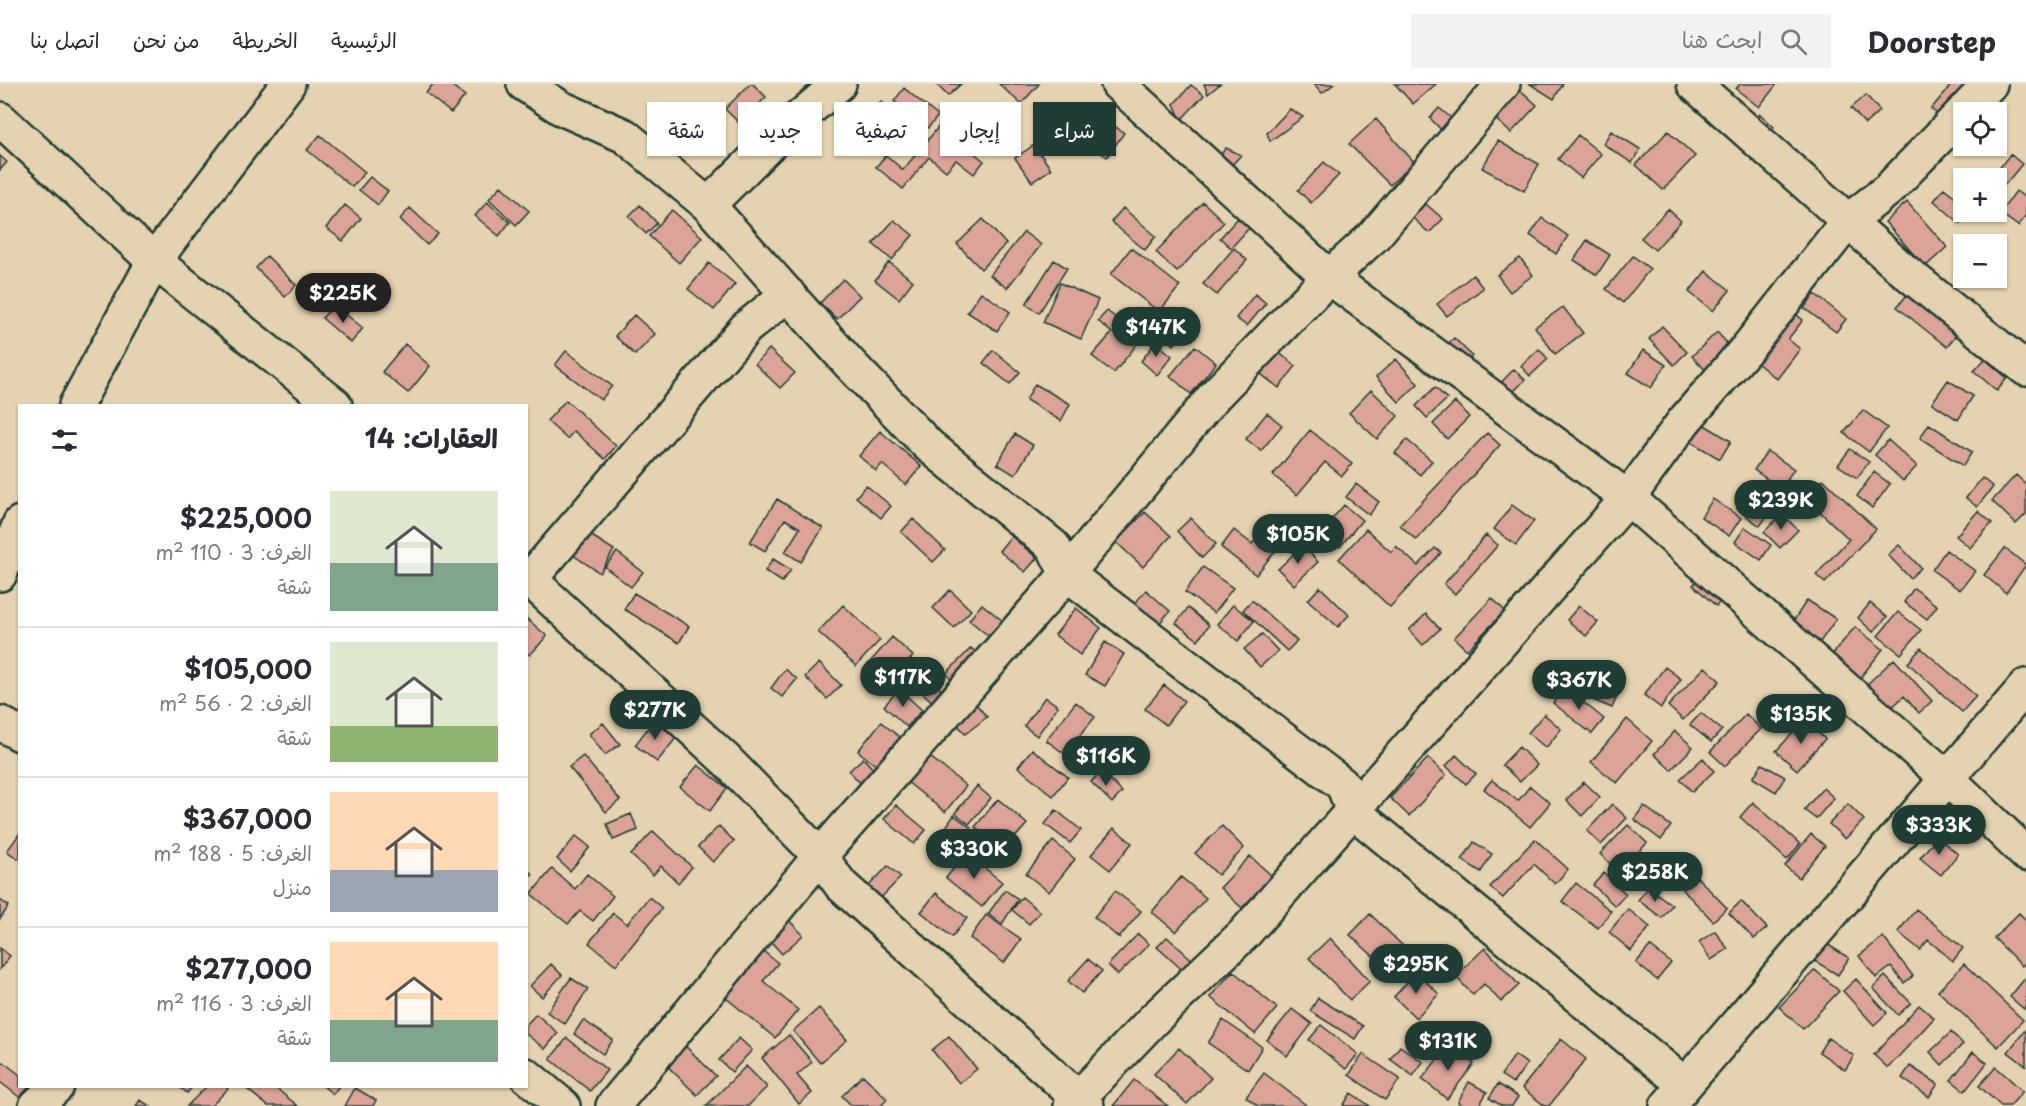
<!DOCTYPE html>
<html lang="ar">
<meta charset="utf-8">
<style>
:root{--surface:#fff;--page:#f2f2f3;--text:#2b2b33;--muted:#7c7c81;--line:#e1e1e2;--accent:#1f3d34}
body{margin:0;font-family:"Playpen Sans","Playpen Sans Arabic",sans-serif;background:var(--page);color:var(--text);direction:rtl;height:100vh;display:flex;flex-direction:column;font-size:22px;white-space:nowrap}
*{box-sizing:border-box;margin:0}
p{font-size:20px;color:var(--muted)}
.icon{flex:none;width:33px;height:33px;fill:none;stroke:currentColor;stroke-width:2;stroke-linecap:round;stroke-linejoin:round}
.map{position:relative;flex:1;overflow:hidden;direction:ltr}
.side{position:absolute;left:18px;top:320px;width:510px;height:684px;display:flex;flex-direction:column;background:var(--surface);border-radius:0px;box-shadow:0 2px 4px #0004;direction:rtl}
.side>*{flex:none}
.banner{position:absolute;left:546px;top:18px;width:570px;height:54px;direction:rtl;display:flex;gap:12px}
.controls{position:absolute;left:1953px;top:18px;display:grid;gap:12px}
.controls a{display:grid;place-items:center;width:54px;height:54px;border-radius:0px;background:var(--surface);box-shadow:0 2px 4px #0004;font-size:30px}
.price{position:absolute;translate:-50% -51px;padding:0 14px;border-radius:21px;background:var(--accent);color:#fff;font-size:20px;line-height:39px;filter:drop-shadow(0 2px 3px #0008)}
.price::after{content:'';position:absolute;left:50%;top:36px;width:18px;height:14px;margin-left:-9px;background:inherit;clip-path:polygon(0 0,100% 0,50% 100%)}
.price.selected{background:#222;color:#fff}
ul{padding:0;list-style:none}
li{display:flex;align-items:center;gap:18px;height:150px;padding:0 30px}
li+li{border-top:2px solid var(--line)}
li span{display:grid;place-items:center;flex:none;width:168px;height:120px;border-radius:0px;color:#555}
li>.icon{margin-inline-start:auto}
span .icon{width:72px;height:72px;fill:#fffc;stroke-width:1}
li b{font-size:26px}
h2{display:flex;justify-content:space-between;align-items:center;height:72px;padding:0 30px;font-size:26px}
.chip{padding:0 21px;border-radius:0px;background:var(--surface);box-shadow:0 2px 4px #0004;font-size:21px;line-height:54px}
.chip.selected{background:var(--accent);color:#fff}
header{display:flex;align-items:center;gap:36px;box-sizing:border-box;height:84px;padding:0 30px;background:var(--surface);border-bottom:2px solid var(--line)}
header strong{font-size:28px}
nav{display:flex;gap:33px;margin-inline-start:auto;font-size:21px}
.search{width:420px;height:54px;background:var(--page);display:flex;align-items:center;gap:15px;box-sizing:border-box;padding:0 21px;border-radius:0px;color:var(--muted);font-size:22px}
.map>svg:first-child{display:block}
</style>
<header>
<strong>Doorstep</strong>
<div class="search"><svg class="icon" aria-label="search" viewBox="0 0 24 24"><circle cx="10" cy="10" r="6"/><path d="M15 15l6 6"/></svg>ابحث هنا</div>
<nav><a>الرئيسية</a><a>الخريطة</a><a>من نحن</a><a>اتصل بنا</a></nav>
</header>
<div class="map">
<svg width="2026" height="1022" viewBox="0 0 2026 1022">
<rect width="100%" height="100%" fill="#e5d2b0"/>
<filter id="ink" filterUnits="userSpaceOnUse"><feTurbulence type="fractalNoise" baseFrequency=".0167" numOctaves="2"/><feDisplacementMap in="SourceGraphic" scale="12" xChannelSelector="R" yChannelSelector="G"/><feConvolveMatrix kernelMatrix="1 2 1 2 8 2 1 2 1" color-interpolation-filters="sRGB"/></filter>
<g filter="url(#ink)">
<path fill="#dca398" stroke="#1f3d34" stroke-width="1.5" d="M433 0H450L465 12 451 29 426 9Z
M750 0H753L766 13 740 40 725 25Z
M936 0H961L948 12Z
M999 0H1039L1021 20Z
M1204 0H1220L1208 10Z
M1314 0H1334L1322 9Z
M1395 0H1436L1413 20Z
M1530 0H1563L1554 15Z
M1740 0H1777L1759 23 1736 5Z
M1952 0H1974L1945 36 1931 25Z
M1191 1 1204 11 1181 36 1174 20Z
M1517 3 1537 21 1511 49 1491 31Z
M904 4 938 32 928 44 894 17Z
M1866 11 1880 27 1865 40 1851 24Z
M881 17 897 31 876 54 861 39Z
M1439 24 1456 38 1446 51 1430 34Z
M1290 25 1303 33 1270 57 1267 49Z
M1760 30 1774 43 1756 63 1742 50Z
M1376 35 1414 78 1390 101 1349 60Z
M1106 36 1124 49 1107 73 1088 60Z
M940 41 984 77 974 90 956 76 946 87 929 73 903 105 876 83 886 71 903 86Z
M1611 47 1640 65 1632 79 1603 60Z
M1668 47 1695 72 1663 106 1636 81Z
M320 51 365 88 352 103 307 66Z
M1578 51 1601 70 1581 94 1558 75Z
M1498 57 1539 80 1524 107 1482 84Z
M1034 61 1051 85 1032 98 1015 74Z
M1226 64 1241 71 1228 85 1216 76Z
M2010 70 2022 80 2003 103 1996 94H1992Z
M0 72 7 78 0 86Z
M1324 78 1339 91 1311 119 1298 106Z
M370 93 388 107 378 121 359 106Z
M501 102 529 127 516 141 489 115Z
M1944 104 1964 120V128H1969L1960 139 1934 117Z
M2016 107 2026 114V131L2018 142 2000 129Z
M1418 113 1443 135 1429 149 1405 127Z
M487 118 510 138 499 152 475 132Z
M1203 118 1224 138 1177 188 1156 168Z
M1907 118 1947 163 1925 183 1885 138Z
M345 121 361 134 343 157 326 144Z
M640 121 657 139 646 150 629 132Z
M410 124 438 150 427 161 400 135Z
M1123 124 1156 152 1145 166 1111 138Z
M1668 125 1681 137 1655 166 1641 154Z
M672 126 702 153 679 179 649 152Z
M1238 134 1249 144 1231 164 1220 154Z
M1542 134 1568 152 1556 170 1530 151Z
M983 135 1006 160 981 185 957 160Z
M894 136 913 151 892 176 873 160Z
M1024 148 1041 161 1007 204 990 191Z
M1587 156 1610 171 1597 191 1574 176Z
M1131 164 1180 202 1159 228 1111 190Z
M1234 164 1247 176 1217 211 1203 200Z
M267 172 296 201 285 213 256 184Z
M1633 172 1650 185 1623 219 1606 205Z
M1520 174 1533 191 1510 208 1497 191Z
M1054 176 1067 184 1039 229 1026 220Z
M889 178 913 197 899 215 875 196Z
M709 179 735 200 714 226 688 205Z
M1706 187 1730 206 1713 227 1689 208Z
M1473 191 1483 204 1447 232 1437 220Z
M843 195 860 212 837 235 820 219Z
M1060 199 1098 216 1081 255 1043 238Z
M981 208 1010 228 997 247 967 228Z
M1255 210 1266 219 1247 242 1236 234Z
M1815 210 1846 235 1836 248 1804 224Z
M1907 211 1956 251 1947 263 1897 223Z
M334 221 363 244 351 259 322 234Z
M1563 223 1583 249 1555 270 1535 243Z
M1107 227 1142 254 1114 289 1092 272 1112 249 1098 237Z
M1792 227 1803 236 1788 255 1800 265 1777 295 1753 276Z
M1184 229 1194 238 1174 261 1164 252Z
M634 231 655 250 635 271 615 252Z
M1662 242 1687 268 1674 281 1649 255Z
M1717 248 1734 267 1710 291 1692 272Z
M1454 254 1472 272 1456 288 1438 269Z
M1156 258 1172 272 1157 291 1141 277Z
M405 260 430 282 408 309 382 288Z
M1195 262 1216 279 1191 310 1170 292Z
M769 265 795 289 780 304 755 280Z
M1274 265 1296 282 1279 304 1257 287Z
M1539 265 1548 275 1530 292 1521 282Z
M993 266 1020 288 1010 300 983 279Z
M1643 266 1666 281 1651 304 1628 289Z
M566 267 612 302 601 316 555 281Z
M1396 275 1418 300 1399 318 1376 293Z
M1985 275 2007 294 1997 307 1974 287Z
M1514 285 1525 296 1505 316 1494 306Z
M1948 296 1973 312 1958 336 1932 319Z
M1035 300 1070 320 1061 337 1026 316Z
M1435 303 1447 315 1427 334 1416 322Z
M1371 306 1398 332 1377 355 1349 329Z
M566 316 616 362 605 375 574 347 567 355 547 337Z
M1455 318 1469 333 1447 355 1433 340Z
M1863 326 1887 344 1869 368 1844 349Z
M1267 329 1282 341 1261 367 1246 355Z
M1698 337 1731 357 1720 375 1686 355Z
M1929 340 1972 368 1963 382 1920 354Z
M1310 346 1352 380 1342 392 1325 378 1297 411 1273 391Z
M880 347 921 382 906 401 882 380 876 387 859 372Z
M1487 349 1500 361 1416 456 1400 441Z
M1015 350 1033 361 1015 391 997 380Z
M1407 356 1432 377 1420 391 1395 369Z
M1888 356 1917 382 1903 397 1875 371Z
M1850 365 1869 378 1857 394 1838 381Z
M1767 367 1794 385 1787 395 1796 402 1790 411 1754 386Z
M1874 388 1890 400 1872 424 1857 412Z
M2016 391 2026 400V430L2016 440 1992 417Z
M1982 394 1993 403 1977 423 1966 414Z
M1823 395 1876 445 1825 499 1816 491 1849 455 1805 414Z
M1356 400 1379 418 1369 431 1346 413Z
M866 401 891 422 881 434 856 413Z
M1746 412 1769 429 1760 442 1737 425Z
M777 415 823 444 801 478 785 468 800 444 785 435 765 467 750 458Z
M1713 415 1741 434 1729 452 1701 433Z
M1344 421 1362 436 1340 463 1321 448Z
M1512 421 1534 437 1516 461 1494 445Z
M1978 427 1992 439 1970 464 1956 452Z
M1145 428 1171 452 1143 483 1116 458Z
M1782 430 1798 446 1780 464 1764 448Z
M1191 434 1216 460 1202 474 1177 447Z
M913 435 945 466 933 478 901 448Z
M1272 436 1289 450 1256 491 1221 463 1234 446 1252 460Z
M1745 443 1771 461 1761 476 1735 458Z
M1366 445 1391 468 1396 462 1418 482 1435 464 1441 469 1390 523 1339 475Z
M584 447 614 466 600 489 570 469Z
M1486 451 1498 461 1455 510 1444 500Z
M1011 452 1037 474 1025 488 999 467Z
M1303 461 1318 478 1294 501 1278 485Z
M1899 461 1921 484 1910 494 1888 471Z
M2005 464 2026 481 2006 509 1984 491Z
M1946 466 1975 487 1960 506 1932 486Z
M617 468 643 488 631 503 605 483Z
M773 475 791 486 782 498 765 487Z
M1203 483 1233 504 1214 529 1185 508Z
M1707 487 1730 508 1716 522 1693 501Z
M1320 503 1349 531 1338 543 1308 516Z
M1914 504 1937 522 1927 535 1904 518Z
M950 506 971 526 954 544 933 524Z
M1146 506 1170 527 1158 541 1134 520Z
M634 509 689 542 679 559 624 525Z
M1492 514 1505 527 1467 566 1454 554Z
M1252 516 1297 557 1287 567 1243 526Z
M1807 516 1836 535 1818 561 1790 542Z
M1870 519 1887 533 1873 548 1858 534Z
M982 520 1009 542 996 558 969 536Z
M843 521 880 556 856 582 818 548Z
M1233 521 1254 537 1238 557 1217 540Z
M1579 522 1598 538 1586 552 1567 536Z
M1076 524 1101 544 1080 571 1055 551Z
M1188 524 1209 541 1198 556 1176 539Z
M1898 528 1921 546 1901 570 1878 552Z
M1426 530 1440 545 1423 561 1409 546Z
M526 534 547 552 530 571 526 568Z
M1855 543 1883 565 1860 594 1831 572Z
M1262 550 1278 567 1260 583 1244 565Z
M892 553 913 572 909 577 947 611 937 622 896 585 881 601 863 586Z
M1105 558 1124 570 1105 602 1085 591Z
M971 564 983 575 959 602 946 590Z
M1921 564 1976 612 1962 628 1908 579Z
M1894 575 1932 617 1919 629 1904 612 1886 629 1863 604Z
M819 579 841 601 827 615 805 593Z
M1665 583 1681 595 1661 624 1644 611Z
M1705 583 1720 597 1683 636 1668 622Z
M785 585 797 595 782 613 771 604Z
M1583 592 1619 608 1612 624 1576 609Z
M1164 601 1184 617 1166 641 1145 625Z
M1566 604 1604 635 1592 650 1553 619Z
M899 605 922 626 907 643 884 622Z
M1045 613 1058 622 1037 652 1024 642Z
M1076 618 1095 633 1065 670 1046 656Z
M976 620 987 633 965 650 954 636Z
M1701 629 1722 646 1711 658 1690 641Z
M1544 630 1561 645 1546 664 1528 649Z
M1746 630 1761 645 1725 682 1710 668Z
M1627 635 1652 657 1617 699 1591 678Z
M654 636 676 654 657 678 635 661Z
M1805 636 1825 655 1797 686 1776 667Z
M881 638 902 655 879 684 858 667Z
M603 639 620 660 605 671 589 650Z
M1675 647 1693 663 1671 686 1654 670Z
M1519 663 1537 681 1520 698 1502 681Z
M1032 665 1068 693 1053 712 1018 683Z
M1456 671 1476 690 1466 700 1446 682Z
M583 672 620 716 606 728 569 683Z
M929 672 966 702 945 728 907 698Z
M863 674 880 692 866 705 849 687Z
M1428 674 1446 691 1409 732 1390 714Z
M1703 674 1714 687 1692 708 1680 695Z
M1762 680 1785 693 1776 708 1753 694Z
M698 681 727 704 710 727 680 703Z
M1101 687 1122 708 1112 719 1091 698Z
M1492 696 1518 717 1530 702 1550 719 1530 743 1484 705Z
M1584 698 1600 713 1582 732 1566 716Z
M977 702 991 714 969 740 955 729Z
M1823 704 1834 714 1816 735 1804 726Z
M998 715 1027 740 1003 767 975 743Z
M1753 718 1800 760 1787 776 1740 733Z
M1612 720 1627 734 1601 761 1587 747Z
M1848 720 1864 736 1845 755 1829 740Z
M896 721 926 746 914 760 884 735Z
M1644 722 1671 742 1661 756 1634 735Z
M1056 726 1081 746 1070 759 1045 740Z
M631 730 638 746 613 756 607 740Z
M954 731 971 744 961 758 944 746Z
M1628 741 1647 759 1619 788 1600 770Z
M719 742 734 757 713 778 698 763Z
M1222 742 1244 764 1218 791 1195 769Z
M1114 744 1132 759 1110 786 1091 771Z
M653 747 692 783 678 799 661 782 653 791 631 771Z
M20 749V773L18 775 7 767Z
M1811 750 1825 762 1799 794 1785 782Z
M576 752 590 763 570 787 557 775Z
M1937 753 1958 770 1941 791 1920 774Z
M1535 755 1568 785 1555 800 1534 780 1503 814 1490 803Z
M1053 757 1075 775 1049 808 1026 790Z
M1474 758 1492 770 1481 788 1462 776Z
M966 769 1002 798 982 823 946 794Z
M1664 769 1683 787 1669 803 1649 785Z
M1250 772 1272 792 1242 824 1220 804Z
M888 782 901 793 875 820 863 808Z
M526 785 533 790 526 798Z
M552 785 575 805 587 790 613 812 593 837 580 827 568 840 531 810Z
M1604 789 1626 810 1615 822 1593 801Z
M1181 793 1206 814 1176 848 1152 828Z
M1697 793 1727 824 1713 837 1683 806Z
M1576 799 1611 827 1598 844 1562 817Z
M1648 803 1672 821 1662 834 1638 816Z
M1005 806 1018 815 1002 840 988 830Z
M1115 807 1141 827 1119 854 1094 833Z
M936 809 967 834 952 853 921 828Z
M649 813 662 824 616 881 589 859 613 829 627 840Z
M1022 813 1040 828 1029 840 1012 826Z
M0 816 9 822 0 835Z
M1741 817 1767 844 1754 855 1729 829Z
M1628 825 1650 843 1631 867 1609 848Z
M1916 825 1963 864 1953 877 1928 856 1920 866 1898 848Z
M2019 829 2026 836V878L2022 882 1994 854Z
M1370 830 1403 862 1384 882 1350 851Z
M986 831 1021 855 1004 879 970 854Z
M785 832 803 851 782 870 765 851Z
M1715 847 1728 865 1711 876 1699 858Z
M1138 850 1149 860 1118 891 1108 881Z
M1167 853 1198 881 1189 892 1157 863Z
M1883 853 1913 892 1904 899 1891 883 1876 894 1859 872Z
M1330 854 1370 897 1350 916 1309 874Z
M1825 859 1849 874 1838 891 1813 876Z
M1650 862 1671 879 1657 896 1636 879Z
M758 863 778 879 763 897 798 926 775 954 720 909Z
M0 864 10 872 0 885Z
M1485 864 1519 901 1501 918 1484 900 1473 911 1455 892Z
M1088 875 1102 887 1082 909 1068 897Z
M551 880 562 891 542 913 530 902Z
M1964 880 2023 936 1998 963 1938 907Z
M1815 886 1839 907 1803 945 1779 923Z
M1233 887 1277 924 1255 950 1210 913Z
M1416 888 1439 910 1416 934 1394 913Z
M1885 892 1911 919 1898 931 1873 904Z
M2026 893V921L2024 925 2010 913Z
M571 894 588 905 565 940 547 928Z
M1856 895 1887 929 1874 941 1843 907Z
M1318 914 1363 942 1355 955 1310 927Z
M1919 921 1934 934 1888 984 1874 971Z
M819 924 847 956 820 979 793 947Z
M1292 925 1312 940 1287 972 1267 956Z
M536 930 558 949 545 965 526 950V941Z
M583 936 613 956 603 970 574 950Z
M1223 936 1262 963 1248 986 1208 959Z
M1321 941 1358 970 1346 985 1309 956Z
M2026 945V982L2008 968Z
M1951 948 1963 960 1942 981 1930 968Z
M789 951 812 978 797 991 812 1009 799 1020 762 974Z
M949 952 977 985 959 999 932 966Z
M567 954 607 986 590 1007 550 975Z
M739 954 752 966 732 988 719 976Z
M1828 954 1854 972 1845 986 1819 968Z
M1561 955 1586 975 1549 1022H1545L1522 1004Z
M679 956 716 992 697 1011 660 975Z
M1449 960 1474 980 1447 1015 1422 995Z
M1400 962 1423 978 1413 992 1390 975Z
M1179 964 1211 994 1187 1020 1154 990Z
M1973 968 1987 979 1965 1007 1951 996Z
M1363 970 1400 995 1385 1016 1349 991Z
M1515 971 1527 980 1513 999 1501 991Z
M2 977 20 991V1002H33L23 1016 0 998Z
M746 982 767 1003 748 1022H706Z
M1910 982 1938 1000 1929 1013 1902 994Z
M1996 983 2023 1007 2010 1022H2001L1979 1002Z
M1264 989 1306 1021 1305 1022H1258L1246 1013Z
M863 991 887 1015 881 1022H852L842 1012Z
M1134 996 1168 1022H1113Z
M1469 998 1487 1008 1479 1022H1464L1458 1018Z
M1498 1000 1518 1013 1512 1022H1502L1489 1014Z
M178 1002H193L187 1009Z
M207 1002H225L228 1005 211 1022H187Z
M243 1002H273L298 1022H268Z
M323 1002H339L333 1010Z
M355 1004 376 1016 373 1022H345Z
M1351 1009 1370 1022H1343Z
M140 1016 150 1022H136Z"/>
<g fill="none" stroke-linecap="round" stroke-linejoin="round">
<g stroke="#1f3d34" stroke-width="38">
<path id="minor" d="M524 0 561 24 625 52 708 121 849 279 928 361 1053 462 1067 490 1343 701 1354 728 1684 1000
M1118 0 1329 193 1628 414 1947 694 2026 770
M1694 0 1901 184 2026 285
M0 35 154 177 335 321
M708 121 781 49 839 0
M76 321 154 177 288 0
M0 490 20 439
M526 492 726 676 820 772 841 801 1087 1022
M530 495 746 244 788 210
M0 639 20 650
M526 991 563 1022
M36 1022 57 1002
M613 1022 820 772 1067 490 1215 311 1329 193 1374 152 1503 0
M1071 1022 1153 936 1244 850 1628 414 1684 337 1749 262 1848 137 1889 105 1990 0
M1667 1022 2026 602"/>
</g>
<use href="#minor" stroke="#e5d2b0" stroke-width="33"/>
</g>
</g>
</svg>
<div class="controls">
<a><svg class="icon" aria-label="locate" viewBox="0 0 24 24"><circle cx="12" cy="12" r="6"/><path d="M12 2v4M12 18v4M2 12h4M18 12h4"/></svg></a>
<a>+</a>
<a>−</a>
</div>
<b class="price selected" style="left:343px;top:240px">$225K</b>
<b class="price" style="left:1156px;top:274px">$147K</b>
<b class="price" style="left:1781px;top:447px">$239K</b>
<b class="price" style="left:1298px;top:481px">$105K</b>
<b class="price" style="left:903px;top:624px">$117K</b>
<b class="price" style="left:1579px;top:627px">$367K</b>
<b class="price" style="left:655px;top:657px">$277K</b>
<b class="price" style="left:1801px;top:661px">$135K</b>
<b class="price" style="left:1106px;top:703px">$116K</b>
<b class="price" style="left:1939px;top:772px">$333K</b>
<b class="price" style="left:974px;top:796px">$330K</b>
<b class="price" style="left:1655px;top:819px">$258K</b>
<b class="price" style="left:1416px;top:911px">$295K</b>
<b class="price" style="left:1448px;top:988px">$131K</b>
<div class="banner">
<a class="chip selected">شراء</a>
<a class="chip">إيجار</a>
<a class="chip">تصفية</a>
<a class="chip">جديد</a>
<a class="chip">شقة</a>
</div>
<section class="side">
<h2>العقارات: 14<svg class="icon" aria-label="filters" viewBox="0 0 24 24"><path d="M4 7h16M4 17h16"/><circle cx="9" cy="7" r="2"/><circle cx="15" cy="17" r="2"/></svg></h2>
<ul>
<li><span style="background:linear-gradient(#dfe7d0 60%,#7fa58c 0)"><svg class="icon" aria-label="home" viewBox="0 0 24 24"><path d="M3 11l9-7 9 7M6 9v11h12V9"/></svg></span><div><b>$225,000</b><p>الغرف: 3 · 110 m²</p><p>شقة</p></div></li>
<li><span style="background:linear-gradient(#dfe7d0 70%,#8fb573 0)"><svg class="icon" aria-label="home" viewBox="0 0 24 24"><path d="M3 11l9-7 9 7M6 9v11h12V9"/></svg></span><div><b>$105,000</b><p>الغرف: 2 · 56 m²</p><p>شقة</p></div></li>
<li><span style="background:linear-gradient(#ffd9b3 65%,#9aa5b1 0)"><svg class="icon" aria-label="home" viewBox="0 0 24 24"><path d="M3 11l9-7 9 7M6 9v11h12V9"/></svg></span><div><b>$367,000</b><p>الغرف: 5 · 188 m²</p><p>منزل</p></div></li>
<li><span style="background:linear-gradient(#ffd9b3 65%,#7fa58c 0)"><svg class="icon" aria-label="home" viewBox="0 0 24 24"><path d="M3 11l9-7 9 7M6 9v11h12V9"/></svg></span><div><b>$277,000</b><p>الغرف: 3 · 116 m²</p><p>شقة</p></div></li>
</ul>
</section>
</div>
